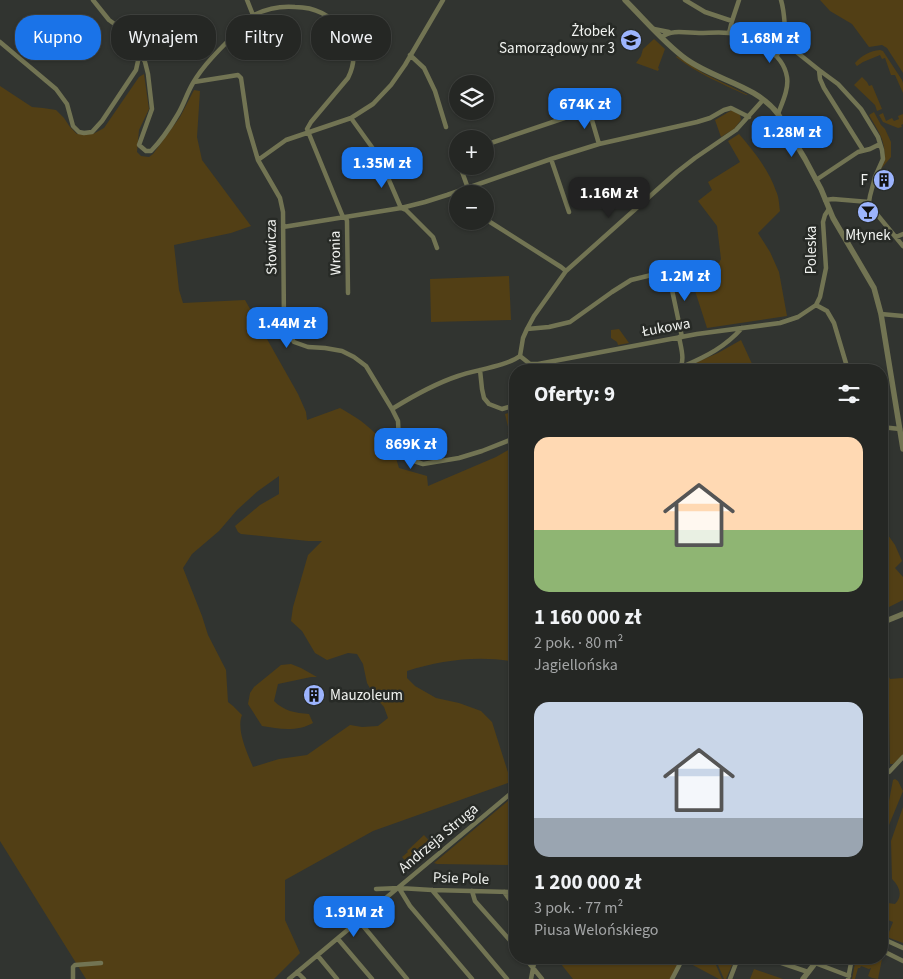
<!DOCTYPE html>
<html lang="pl">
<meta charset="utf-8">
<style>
:root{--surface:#252724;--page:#313331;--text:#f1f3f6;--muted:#a3a5a6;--line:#424441;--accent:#1a73e8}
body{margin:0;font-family:"Source Sans 3",sans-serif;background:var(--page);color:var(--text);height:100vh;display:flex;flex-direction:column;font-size:19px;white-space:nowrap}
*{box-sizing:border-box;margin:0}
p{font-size:16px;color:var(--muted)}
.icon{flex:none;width:28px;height:28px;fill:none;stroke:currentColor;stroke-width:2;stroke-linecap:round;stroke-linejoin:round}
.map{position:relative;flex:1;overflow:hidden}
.side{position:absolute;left:509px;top:364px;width:379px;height:600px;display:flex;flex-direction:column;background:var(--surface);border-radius:20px;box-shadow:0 1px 4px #0004,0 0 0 1px var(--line)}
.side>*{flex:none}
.hud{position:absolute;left:15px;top:15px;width:419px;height:45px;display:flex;gap:10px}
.controls{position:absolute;left:449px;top:75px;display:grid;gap:10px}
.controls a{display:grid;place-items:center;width:45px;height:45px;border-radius:50%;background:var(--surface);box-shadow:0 1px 4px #0004,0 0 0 1px var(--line);font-size:25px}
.price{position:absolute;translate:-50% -42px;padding:0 11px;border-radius:10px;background:var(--accent);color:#fff;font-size:16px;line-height:32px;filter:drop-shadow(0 1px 2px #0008)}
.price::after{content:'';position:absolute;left:50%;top:30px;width:15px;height:11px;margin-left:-8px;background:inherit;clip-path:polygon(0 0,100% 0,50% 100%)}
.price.on{background:#222;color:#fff}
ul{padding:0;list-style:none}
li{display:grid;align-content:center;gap:10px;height:265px;padding:0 25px}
li span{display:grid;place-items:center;height:155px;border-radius:15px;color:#555}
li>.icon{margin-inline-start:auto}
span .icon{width:90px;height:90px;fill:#fffc;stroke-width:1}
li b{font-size:21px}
h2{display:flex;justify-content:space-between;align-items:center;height:60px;padding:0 25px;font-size:21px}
.pill{padding:0 18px;border-radius:20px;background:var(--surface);box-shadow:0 1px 4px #0004,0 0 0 1px var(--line);font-size:18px;line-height:45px}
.pill.on{background:var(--accent);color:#fff}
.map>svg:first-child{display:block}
</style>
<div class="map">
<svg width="903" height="979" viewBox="0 0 903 979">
<rect width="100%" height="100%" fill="#313430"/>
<path fill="#523f15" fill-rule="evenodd" d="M820 0H903V73L887 48 882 45 869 47 852 24 830 11Z
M736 23C747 25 774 33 780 42L774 49 770 46V44L767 43 751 33 735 29 734 28Z
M654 39 665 49 658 68 659 69 658 71 636 63 641 56 643 49Z
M880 50 883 51 902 80 903 83V93L895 75H891L885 58 882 59 880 55 863 62 857 66 856 65 855 63C862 55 870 51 880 50Z
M677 56 703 73 748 95H746C722 84 697 73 676 57Z
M144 74 149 109 139 130 137 152 141 156 149 157 153 154 180 117 194 90 200 91 197 137 202 160 251 226 231 233 174 245 179 290 183 303 245 300 298 394 306 412 307 420 340 408C347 412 354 416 361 421 373 430 374 435 390 439L399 468 427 476 428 486 496 457 515 446V662C480 655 441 660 407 671V678L415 686 436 698 459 703 481 711 492 722 511 782 373 831 285 880V920L300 953 274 979H86L0 841V86L32 107 43 108 56 110 64 118 70 127 77 134H93L104 128 139 77ZM279 476V494L260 505 235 526 238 532 241 534 308 541H322L308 555 293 607 291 621 302 631 315 653 327 660 348 653 357 654 363 664 367 683 375 697 384 707 388 718 378 726 362 727 350 725 307 755 279 759 253 767C247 753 236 729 242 715L233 706 228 702 226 670 208 635 202 616 183 568 192 554 219 531 237 510 258 491Z
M862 77 867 82 869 86 872 85 882 109 877 111 875 105 854 85Z
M732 110 740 115 741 120 734 129 721 137 715 120Z
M874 112 881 125 885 129 891 142V157L881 169C890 147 880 134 869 115Z
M883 113 886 121 892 118 894 121 899 119 898 116 903 114V124L901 125 902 127 898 128 883 122 879 115Z
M739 134C753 150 769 170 776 191 779 197 779 204 780 211L758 233 770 252 779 272 787 316 707 328 688 269 719 263 721 259 717 226 698 201 712 190 708 182 740 162 728 141Z
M509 276 511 320 431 322 430 279Z
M619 329 629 343 618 345 617 342 611 338V330Z
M741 340 753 366 747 370H690L688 366 718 353Z
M515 411V432L510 434 508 433 506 436 509 431 505 414Z
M422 445 441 453 442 458 440 455 420 458 413 455 410 456 406 452 408 450 420 451Z
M881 525 895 545 902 561 895 568 903 577V600L881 611Z
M881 662 890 679 903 678V755L893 764H890L889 714 881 698Z
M291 664 301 668 317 677H311L278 684 274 701C284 711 295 713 309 714L313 723C297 732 279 729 262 726L248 704 250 693 254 687 281 665Z
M895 779 898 781 903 791 889 825 881 848V843L893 780Z
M515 795V865L437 864 434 863Z
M903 807V943L887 937 893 922 883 918 884 916 881 915V892H883V899L887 903 886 909 888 903 895 904C903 896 900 887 892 879L891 841Z
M424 835 433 845 416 861 413 858 407 863 402 857 408 852 407 851Z
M881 953 883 954 878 979 872 978 868 976 871 968 869 969 861 966 860 968H858L855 979H852L856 958H881Z
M562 958H677L680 959 671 979H573L561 964Z
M713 958 722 979H719L689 963Z
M715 958H735L726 979H724Z
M754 969 783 979H750Z"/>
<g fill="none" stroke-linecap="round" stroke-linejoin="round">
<path stroke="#727453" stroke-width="4.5" d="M93 0 109 20 130 35 145 62 148 74 152 109 139 145 146 151H151C161 141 171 126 178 114 184 104 187 93 193 83 204 64 223 46 238 31 243 26 248 18 254 15 266 9 282 6 295 7 315 7 332 16 344 32 355 46 356 62 348 78L311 122 307 129 343 217 346 218 347 221 348 293
M247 0 253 15
M685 0 705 12 732 21 729 33
M732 21 739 0
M654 29 669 32
M662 37C671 29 687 33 699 33 709 33 719 32 729 33 752 36 783 52 787 77 789 89 782 103 778 114
M0 42 56 89 67 104 73 126 79 132 84 133 92 132 102 121 136 70 140 52
M784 42 819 70 838 84 861 109 878 137 882 150 883 159 875 177 870 196 869 202
M410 55 424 68 435 91 446 127
M776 56C778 53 782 49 783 46 787 37 784 10 781 0
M819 70 820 79 824 88 863 150
M194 82 238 75 241 78 248 126 258 160 280 198 283 212 284 325 286 331 294 342 308 347 325 348 342 351 354 357 366 366 392 409 398 421 399 442 404 452 409 458 414 461 423 464 459 458 482 451 515 438
M589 110 599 144
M351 118 379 157 401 208 406 210 433 237 437 248
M485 145 606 104
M458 154 456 155 458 159
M551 159 569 212
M258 160 286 140 351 118 373 104 391 85 405 65 443 0
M460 166 470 194
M816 180 858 152 870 149 880 144
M825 200 833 199 869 202 875 212 903 246
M485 217 490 222 561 267 566 271
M283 227 401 208 425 202 447 195 551 159 599 144 697 122 710 118 724 110 731 108 749 117
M896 237 903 234
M816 305 827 311 834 323 848 370
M881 314 903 316
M527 329 549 327 570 322 612 292 631 280 668 271 682 337
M520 356 530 364H538L697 334 780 323 798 317 816 305 820 297 826 268 823 222 825 215 829 209
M520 356 523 338 527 329 534 316 566 271 677 172 695 158 736 130 763 100
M681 366H684C707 356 725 347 742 328
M480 370 482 389 484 398 489 404 502 409 515 405
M678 370C686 362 681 348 679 337
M392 409C413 396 434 384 458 376 475 370 507 366 520 356
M881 427 900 429
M886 772H889L903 757
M399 888 410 906 472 979
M376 889 399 888 432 890 515 892
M432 890 507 979
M472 891 475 901 515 946
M504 892 515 907
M359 921 407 979
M881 938 903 948
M338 939 372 979
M881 950 903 961
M318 956 337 979
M525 958 542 979
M767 958 808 972
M815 963 849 976
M297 972 304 979
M73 979V967L75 965 101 963
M289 979 515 790
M531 979 535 958
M672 979 683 958
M730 979 738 958
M848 979 852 958"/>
<path stroke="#727453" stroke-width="5.5" d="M625 0C645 20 664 43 686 59 715 80 756 85 778 114L805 159 821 189 833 218 874 288 881 314 903 449
M881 623 903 614
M881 712C887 744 886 773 881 804
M803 979 819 958"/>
</g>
<defs>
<g id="school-disc" transform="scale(1.125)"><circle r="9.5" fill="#9cb4fd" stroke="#272a26"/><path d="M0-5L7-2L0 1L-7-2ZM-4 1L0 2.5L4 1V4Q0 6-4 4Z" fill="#111"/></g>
<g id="building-disc" transform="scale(1.125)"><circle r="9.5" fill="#9cb4fd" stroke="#272a26"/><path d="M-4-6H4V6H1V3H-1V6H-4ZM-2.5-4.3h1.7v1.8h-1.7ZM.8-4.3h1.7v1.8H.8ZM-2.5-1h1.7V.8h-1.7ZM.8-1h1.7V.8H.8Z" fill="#111"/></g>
<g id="bar-disc" transform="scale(1.125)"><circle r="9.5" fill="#9cb4fd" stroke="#272a26"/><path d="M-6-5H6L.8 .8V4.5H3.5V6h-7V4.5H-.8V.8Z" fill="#111"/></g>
</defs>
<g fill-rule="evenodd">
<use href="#school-disc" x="631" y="40"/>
<use href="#building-disc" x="884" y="180"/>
<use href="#bar-disc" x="868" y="212"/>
<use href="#building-disc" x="314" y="695"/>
</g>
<g text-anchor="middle" stroke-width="5" stroke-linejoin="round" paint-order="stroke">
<g font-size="15" fill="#f0f2ef" stroke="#272a26" text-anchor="end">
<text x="615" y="36">Żłobek<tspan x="615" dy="17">Samorządowy nr 3</tspan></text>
<text x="868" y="185">F</text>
<text x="868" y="240" text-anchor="middle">Młynek</text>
<text x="330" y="700" text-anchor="start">Mauzoleum</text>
</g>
<g font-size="15" fill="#f0f2ef" stroke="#272a26">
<text transform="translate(271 247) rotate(-91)" y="5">Słowicza</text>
<text transform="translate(811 250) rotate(-90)" y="5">Poleska</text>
<text transform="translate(335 253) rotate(-91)" y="5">Wronia</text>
<text transform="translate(666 327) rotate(-10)" y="5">Łukowa</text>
<text transform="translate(438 838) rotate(-40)" y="5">Andrzeja Struga</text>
<text transform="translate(461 878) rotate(2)" y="5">Psie Pole</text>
</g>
</g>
</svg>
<div class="controls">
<a><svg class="icon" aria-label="layers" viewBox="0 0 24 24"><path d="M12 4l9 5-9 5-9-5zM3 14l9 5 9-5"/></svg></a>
<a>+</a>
<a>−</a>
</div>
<b class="price" style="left:770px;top:64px">1.68M zł</b>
<b class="price" style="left:585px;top:130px">674K zł</b>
<b class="price" style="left:792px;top:158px">1.28M zł</b>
<b class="price" style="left:382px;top:189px">1.35M zł</b>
<b class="price on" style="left:609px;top:219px">1.16M zł</b>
<b class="price" style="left:685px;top:302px">1.2M zł</b>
<b class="price" style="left:287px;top:349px">1.44M zł</b>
<b class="price" style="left:411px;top:470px">869K zł</b>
<b class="price" style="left:354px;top:938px">1.91M zł</b>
<div class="hud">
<a class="pill on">Kupno</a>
<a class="pill">Wynajem</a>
<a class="pill">Filtry</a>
<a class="pill">Nowe</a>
</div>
<section class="side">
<h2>Oferty: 9<svg class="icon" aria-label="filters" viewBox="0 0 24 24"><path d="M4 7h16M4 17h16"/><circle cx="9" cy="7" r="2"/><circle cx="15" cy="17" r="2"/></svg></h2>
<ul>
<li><span style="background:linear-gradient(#ffd9b3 60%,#8fb573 0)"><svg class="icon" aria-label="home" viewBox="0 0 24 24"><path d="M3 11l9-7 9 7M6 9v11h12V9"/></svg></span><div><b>1 160 000 zł</b><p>2 pok. · 80 m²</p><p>Jagiellońska</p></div></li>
<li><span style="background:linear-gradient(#c9d6e8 75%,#9aa5b1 0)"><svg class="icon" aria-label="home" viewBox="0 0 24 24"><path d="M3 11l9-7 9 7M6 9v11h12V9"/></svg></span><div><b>1 200 000 zł</b><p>3 pok. · 77 m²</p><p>Piusa Welońskiego</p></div></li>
</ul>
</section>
</div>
